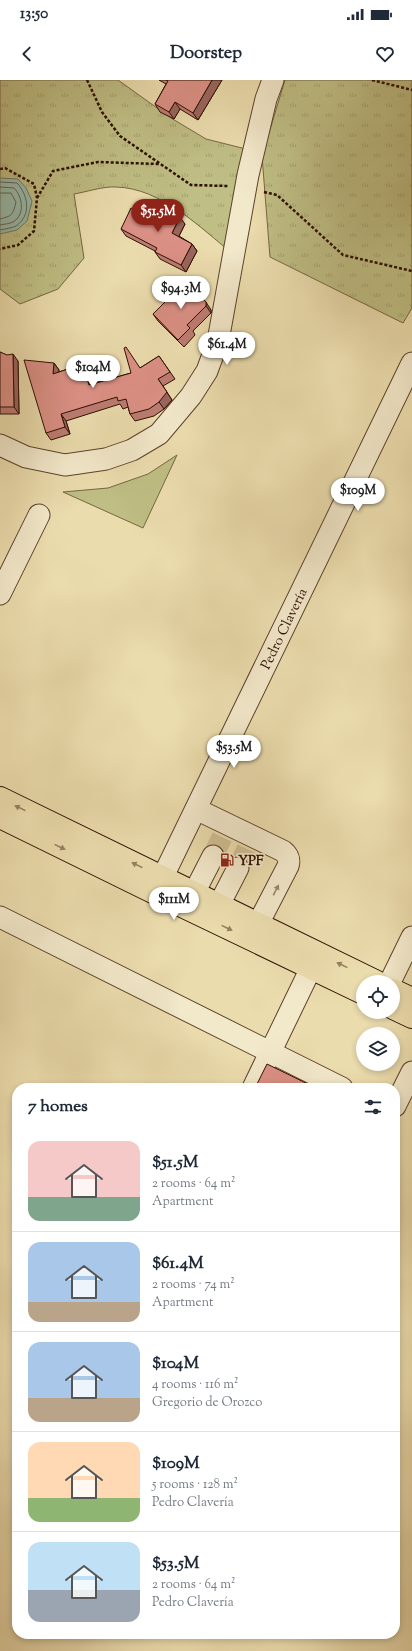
<!DOCTYPE html>
<meta charset="utf-8">
<style>
:root{--surface:#fff;--page:#f2f2f3;--text:#1f2937;--muted:#747a83;--line:#e0e1e3;--accent:#8f2418}
body{margin:0;font-family:"Sorts Mill Goudy",serif;background:var(--page);color:var(--text);height:100vh;display:flex;flex-direction:column;font-size:15px;white-space:nowrap}
*{box-sizing:border-box;margin:0}
p{font-size:13px;color:var(--muted)}
.icon{flex:none;width:22px;height:22px;fill:none;stroke:currentColor;stroke-width:2;stroke-linecap:round;stroke-linejoin:round}
.map{position:relative;flex:1;overflow:hidden}
.drawer{position:absolute;left:12px;top:1003px;width:388px;height:556px;display:flex;flex-direction:column;background:var(--surface);border-radius:16px;box-shadow:0 2px 6px #0003}
.drawer>*{flex:none}
.tools{position:absolute;left:356px;top:895px;display:grid;gap:8px}
.tools a{display:grid;place-items:center;width:44px;height:44px;border-radius:50%;background:var(--surface);box-shadow:0 2px 6px #0003;font-size:20px}
.price{position:absolute;translate:-50% -34px;padding:0 9px;border-radius:14px;background:#fff;color:#222;font-size:13px;line-height:26px;filter:drop-shadow(0 1px 2px #0008)}
.price::after{content:'';position:absolute;left:50%;top:24px;width:12px;height:9px;margin-left:-6px;background:inherit;clip-path:polygon(0 0,100% 0,50% 100%)}
.price.current{background:var(--accent);color:#fff}
ul{padding:0;list-style:none}
li{display:flex;align-items:center;gap:12px;height:100px;padding:0 16px}
li+li{border-top:1px solid var(--line)}
li span{display:grid;place-items:center;flex:none;width:112px;height:80px;border-radius:12px;color:#555}
li>.icon{margin-inline-start:auto}
span .icon{width:48px;height:48px;fill:#fffc;stroke-width:1}
li b{font-size:17px}
h2{display:flex;justify-content:space-between;align-items:center;height:48px;padding:0 16px;font-size:17px}
.status{display:flex;justify-content:space-between;align-items:center;height:28px;padding:0 20px;background:var(--surface);direction:ltr}
.status svg{height:11px;fill:currentColor}
header{display:flex;justify-content:space-between;align-items:center;height:52px;padding:0 16px;background:var(--surface);font-size:18px;font-weight:700}
.map>svg:first-child{display:block}
</style>
<div class="status"><b>13:50</b><svg viewBox="0 0 49 12"><path d="M0 12V9h3v3zM5 12V6h3v6zM10 12V3h3v9zM15 12V0h3v12zM26 1h20v11H26zM47 4h2v5h-2z"/></svg></div>
<header><svg class="icon" aria-label="back" viewBox="0 0 24 24"><path d="M15 5l-7 7 7 7"/></svg>Doorstep<svg class="icon" aria-label="heart" viewBox="0 0 24 24"><path d="M12 20l-8-8c-3-5 5-10 8-4 3-6 11-1 8 4z"/></svg></header>
<div class="map">
<svg width="412" height="1571" viewBox="0 0 412 1571">
<defs>
<pattern id="grass-tufts" width="24" height="20" patternUnits="userSpaceOnUse"><rect width="24" height="20" fill="#bfbe84"/><path d="M3 7l-1-3M5 7V3M7 7l1-3M15 17l-1-3M17 17v-4M19 17l1-3" fill="none" stroke="#a4a270"/></pattern>
</defs>
<rect width="100%" height="100%" fill="#ebdcad"/>
<filter id="stains"><feTurbulence type="fractalNoise" baseFrequency=".005" numOctaves="4"/><feColorMatrix values="0 0 0 0 .2 0 0 0 0 .09 0 0 0 0 .02 0 0 0 .5 -.17"/></filter>
<radialGradient id="worn" r=".72"><stop offset=".6" stop-color="#630" stop-opacity="0"/><stop offset="1" stop-color="#630" stop-opacity=".3"/></radialGradient>
<path fill="url(#grass-tufts)" stroke="#766642" d="M0 0H118L171 38 206 59 254 71 234 175C201 148 161 108 116 107 104 106 86 112 74 114L84 178 58 209 20 224 0 209Z
M285 0H412V228L403 243 270 177 262 76Z"/>
<path fill="#bfbe84" stroke="#766642" d="M177 375 143 448 63 412 108 408 148 394Z"/>
<path fill="#98bbac" stroke="#6e7668" d="M0 98 18 99 26 108 32 121 27 141 17 150 0 154Z"/>
<g fill="none" stroke-linecap="round" stroke-linejoin="round">
<path stroke="#636456" stroke-width="1" d="M0 102 17 103C28 115 32 135 16 146 12 148 5 149 0 150
M0 107 14 108C23 117 25 135 13 142 9 144 4 144 0 145
M0 113H11L16 122C13 135 12 136 0 139"/>
<path stroke="#cfbd93" stroke-width="21" stroke-dasharray="21 10" stroke-linecap="butt" d="M213 776 224 753
M238 788 249 765"/>
<g stroke="#5d422c" stroke-width="23">
<g id="minor">
<path d="M0 365 26 377 65 385 106 379 132 370 159 354 191 316 207 291 218 261 248 95 266 19 273 0"/>
<path d="M0 514 39 435"/>
<path d="M196 729 283 771C288 775 290 780 288 786L258 844"/>
<path id="s1" d="M155 813 412 283"/>
<path d="M194 813 213 776"/>
<path d="M219 825 238 788"/>
<path d="M0 837 342 1008"/>
<path d="M390 902 412 857"/>
<path d="M253 1008 311 888"/>
<path d="M395 1026 412 992"/>
</g>
</g>
<g stroke="#2e0e01" stroke-width="24">
<path id="major" d="M0 718 377 902
M0 737 155 813 363 913
M393 910 412 919
M393 928 412 937"/>
</g>
<path stroke="#2e0e01" stroke-width="2.5" stroke-dasharray="3 2" stroke-linecap="butt" d="M87 0 102 32 120 56 191 105 228 106
M372 0 412 10
M0 89 5 88 34 104 37 118 34 151 18 165 0 169
M264 112 277 115 343 175 412 191
M37 118 53 91 98 82 159 84"/>
<use href="#minor" stroke="#f2e8ca" stroke-width="21"/>
<use href="#major" stroke="#ebdcad" stroke-width="22"/>
</g>
<path fill="#bc7c72" stroke="#2e0e01" d="M159 0H222L198 40 180 29 174 39 160 32 155 24 166 4Z
M150 137 185 144 179 156 192 164 197 171 186 192 160 179 155 172V171L126 156 121 149Z
M186 201 211 230V233L193 251 195 255 184 267 158 241 153 234Z
M0 272 18 281 19 334H0Z
M159 276 175 299 163 306 172 320 164 329 154 336 135 341 130 334 128 327 123 329 120 324 66 341 70 354 51 360 46 353 54 283 59 290V292L83 284 88 291 91 304 131 293 140 288Z"/>
<path fill="#99655d" stroke="#2e0e01" d="M212 0H222L198 40 193 33Z
M175 22 180 29 174 39 169 32Z
M180 137 185 144 177 160 172 153Z
M192 164 197 171 186 192 181 185Z
M206 222 211 230V233L206 226Z
M13 274 18 281 19 334 14 327Z
M54 283 59 290 58 301 53 294Z
M83 284 88 291 94 312 89 305Z
M158 299 172 320 164 329 159 322Z
M61 334 66 341 70 354 65 347Z"/>
<path fill="#db9085" stroke="#2e0e01" d="M166 0H212L193 33 175 22 169 32 155 24 168 1Z
M156 125 180 137 172 153 192 164 181 185 155 172 157 168 121 149 131 128 150 137Z
M186 201 206 222V226L187 245 190 248 178 260 153 234Z
M126 267 140 288 159 276 170 292 158 299 167 312 159 322 149 329 130 334 126 319 118 321 117 317 61 334 65 347 46 353 24 280 54 283 53 294 83 284 89 305 131 293 124 268Z
M0 272 7 275 13 274 14 327H0Z
M267 984 316 1008H255Z"/>
<defs><path id="oneway-solid" d="M-6-.8H1V-3.2L6.5 0L1 3.2V.8H-6Z"/></defs>
<g fill="#967f60">
<use href="#oneway-solid" transform="translate(20 728) rotate(-154)"/>
<use href="#oneway-solid" transform="translate(60 767) rotate(26)"/>
<use href="#oneway-solid" transform="translate(137 785) rotate(-154)"/>
<use href="#oneway-solid" transform="translate(227 848) rotate(26)"/>
<use href="#oneway-solid" transform="translate(342 885) rotate(-154)"/>
</g>
<use fill="#9a8670" href="#oneway-solid" transform="translate(276 810) rotate(-63)"/>
<defs>
<g id="fuel-bare" transform="scale(1.08)"><path d="M-5.5-6h7V0h2V4h1.3V-2.5L3-4.5l.8-.8L6-3V5H2.5V1h-1V6h-7ZM-4.2-4.7v3.2H.2V-4.7Z" fill="#8f2418" stroke="#f2e8ca" stroke-width="2.5" paint-order="stroke"/></g>
</defs>
<g fill-rule="evenodd">
<use href="#fuel-bare" x="227" y="780"/>
</g>
<g text-anchor="middle" stroke-width="3.5" stroke-linejoin="round" paint-order="stroke">
<g font-size="14" fill="#2e0e01" stroke="#f2e8ca">
<text dy="5" stroke="none"><textPath href="#s1" startOffset="294">Pedro Clavería</textPath></text>
</g>
<g font-size="14" font-weight="bold" fill="#2e0e01" stroke="#f2e8ca" text-anchor="start">
<text x="238" y="785">YPF</text>
</g>
</g>
<rect width="100%" height="100%" filter="url(#stains)"/>
<rect width="100%" height="100%" fill="url(#worn)"/>
</svg>
<div class="tools">
<a><svg class="icon" aria-label="locate" viewBox="0 0 24 24"><circle cx="12" cy="12" r="6"/><path d="M12 2v4M12 18v4M2 12h4M18 12h4"/></svg></a>
<a><svg class="icon" aria-label="layers" viewBox="0 0 24 24"><path d="M12 4l9 5-9 5-9-5zM3 14l9 5 9-5"/></svg></a>
</div>
<b class="price current" style="left:158px;top:153px">$51.5M</b>
<b class="price" style="left:181px;top:230px">$94.3M</b>
<b class="price" style="left:227px;top:286px">$61.4M</b>
<b class="price" style="left:93px;top:309px">$104M</b>
<b class="price" style="left:358px;top:432px">$109M</b>
<b class="price" style="left:234px;top:689px">$53.5M</b>
<b class="price" style="left:174px;top:841px">$111M</b>
<section class="drawer">
<h2>7 homes<svg class="icon" aria-label="filters" viewBox="0 0 24 24"><path d="M4 7h16M4 17h16"/><circle cx="9" cy="7" r="2"/><circle cx="15" cy="17" r="2"/></svg></h2>
<ul>
<li><span style="background:linear-gradient(#f6c9c9 70%,#7fa58c 0)"><svg class="icon" aria-label="home" viewBox="0 0 24 24"><path d="M3 11l9-7 9 7M6 9v11h12V9"/></svg></span><div><b>$51.5M</b><p>2 rooms · 64 m²</p><p>Apartment</p></div></li>
<li><span style="background:linear-gradient(#a9c7e8 75%,#b9a48a 0)"><svg class="icon" aria-label="home" viewBox="0 0 24 24"><path d="M3 11l9-7 9 7M6 9v11h12V9"/></svg></span><div><b>$61.4M</b><p>2 rooms · 74 m²</p><p>Apartment</p></div></li>
<li><span style="background:linear-gradient(#a9c7e8 70%,#b9a48a 0)"><svg class="icon" aria-label="home" viewBox="0 0 24 24"><path d="M3 11l9-7 9 7M6 9v11h12V9"/></svg></span><div><b>$104M</b><p>4 rooms · 116 m²</p><p>Gregorio de Orozco</p></div></li>
<li><span style="background:linear-gradient(#ffd9b3 70%,#8fb573 0)"><svg class="icon" aria-label="home" viewBox="0 0 24 24"><path d="M3 11l9-7 9 7M6 9v11h12V9"/></svg></span><div><b>$109M</b><p>5 rooms · 128 m²</p><p>Pedro Clavería</p></div></li>
<li><span style="background:linear-gradient(#bfe0f5 60%,#9aa5b1 0)"><svg class="icon" aria-label="home" viewBox="0 0 24 24"><path d="M3 11l9-7 9 7M6 9v11h12V9"/></svg></span><div><b>$53.5M</b><p>2 rooms · 64 m²</p><p>Pedro Clavería</p></div></li>
</ul>
</section>
</div>
